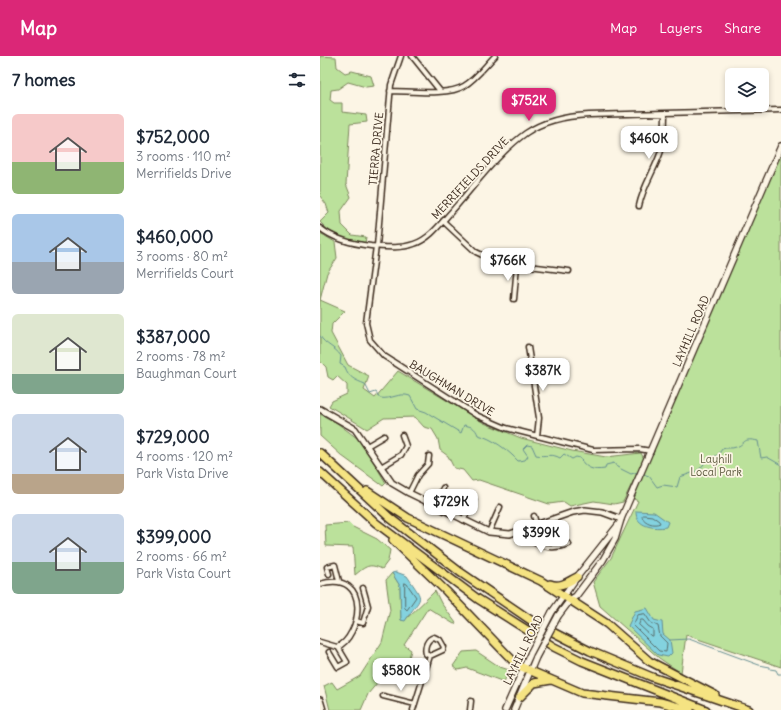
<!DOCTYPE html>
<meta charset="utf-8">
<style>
:root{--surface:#fff;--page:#f2f2f3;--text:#1f2937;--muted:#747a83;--accent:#db2777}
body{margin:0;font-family:Delius,sans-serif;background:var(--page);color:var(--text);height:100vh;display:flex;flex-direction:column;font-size:15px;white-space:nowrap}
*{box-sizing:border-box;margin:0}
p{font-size:13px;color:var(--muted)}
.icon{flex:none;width:22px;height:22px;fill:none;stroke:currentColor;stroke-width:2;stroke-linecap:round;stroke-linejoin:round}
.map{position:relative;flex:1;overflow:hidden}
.drawer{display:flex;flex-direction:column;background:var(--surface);width:320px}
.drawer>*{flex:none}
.controls{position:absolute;left:405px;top:12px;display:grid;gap:8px}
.controls a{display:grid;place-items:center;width:44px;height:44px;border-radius:6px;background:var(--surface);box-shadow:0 2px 6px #0003;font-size:20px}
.price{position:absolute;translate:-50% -34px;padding:0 9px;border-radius:8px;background:#fff;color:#222;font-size:13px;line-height:26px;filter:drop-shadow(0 1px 2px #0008)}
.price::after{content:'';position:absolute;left:50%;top:24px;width:12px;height:9px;margin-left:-6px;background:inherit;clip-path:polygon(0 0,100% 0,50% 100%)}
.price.active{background:var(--accent);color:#fff}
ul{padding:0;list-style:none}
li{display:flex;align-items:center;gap:12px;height:100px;padding:0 12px}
li span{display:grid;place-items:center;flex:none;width:112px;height:80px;border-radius:6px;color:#555}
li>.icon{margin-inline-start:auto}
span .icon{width:48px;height:48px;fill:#fffc;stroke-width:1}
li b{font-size:17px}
h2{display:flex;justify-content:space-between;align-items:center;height:48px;padding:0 12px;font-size:17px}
header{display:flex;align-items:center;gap:24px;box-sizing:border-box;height:56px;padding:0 20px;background:var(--accent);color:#fff}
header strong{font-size:19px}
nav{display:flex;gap:22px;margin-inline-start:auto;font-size:14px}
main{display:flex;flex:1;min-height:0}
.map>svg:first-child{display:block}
</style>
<header>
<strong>Map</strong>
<nav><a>Map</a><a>Layers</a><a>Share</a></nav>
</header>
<main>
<section class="drawer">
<h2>7 homes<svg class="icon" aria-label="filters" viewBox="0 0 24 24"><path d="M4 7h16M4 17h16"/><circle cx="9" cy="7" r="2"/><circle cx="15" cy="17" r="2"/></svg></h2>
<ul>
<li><span style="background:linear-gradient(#f6c9c9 60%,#8fb573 0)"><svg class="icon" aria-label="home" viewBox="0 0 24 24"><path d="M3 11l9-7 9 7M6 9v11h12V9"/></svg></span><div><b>$752,000</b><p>3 rooms · 110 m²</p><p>Merrifields Drive</p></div></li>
<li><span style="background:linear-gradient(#a9c7e8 60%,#9aa5b1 0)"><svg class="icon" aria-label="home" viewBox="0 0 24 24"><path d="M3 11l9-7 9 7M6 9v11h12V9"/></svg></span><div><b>$460,000</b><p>3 rooms · 80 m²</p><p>Merrifields Court</p></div></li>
<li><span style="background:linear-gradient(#dfe7d0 75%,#7fa58c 0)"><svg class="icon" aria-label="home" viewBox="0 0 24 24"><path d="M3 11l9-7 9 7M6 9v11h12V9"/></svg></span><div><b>$387,000</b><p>2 rooms · 78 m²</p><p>Baughman Court</p></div></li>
<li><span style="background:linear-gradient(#c9d6e8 75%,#b9a48a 0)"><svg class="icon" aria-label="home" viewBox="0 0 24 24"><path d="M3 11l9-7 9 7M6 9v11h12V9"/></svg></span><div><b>$729,000</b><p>4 rooms · 120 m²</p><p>Park Vista Drive</p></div></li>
<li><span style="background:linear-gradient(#c9d6e8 60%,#7fa58c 0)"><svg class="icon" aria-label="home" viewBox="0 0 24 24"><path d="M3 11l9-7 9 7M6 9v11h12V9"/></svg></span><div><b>$399,000</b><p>2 rooms · 66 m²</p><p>Park Vista Court</p></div></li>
</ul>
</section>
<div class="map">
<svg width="461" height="654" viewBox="0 0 461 654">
<rect width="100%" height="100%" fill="#fcf5e5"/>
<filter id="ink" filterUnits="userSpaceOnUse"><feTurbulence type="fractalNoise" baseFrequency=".025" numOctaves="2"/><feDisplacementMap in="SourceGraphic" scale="8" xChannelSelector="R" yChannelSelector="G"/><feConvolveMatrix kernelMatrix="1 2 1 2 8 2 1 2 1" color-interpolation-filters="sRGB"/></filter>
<g filter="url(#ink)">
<path fill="#bbe19b" stroke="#7b865c" d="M0 0 16 1 17 11 25 17 32 15 51 20 54 30 46 31 28 26 18 33 11 34 10 44 14 47H22V56L46 59 47 66 30 68 26 128 31 141 21 155 22 169 32 179 46 181 45 187C27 184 12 180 0 166L9 157 6 148 0 140Z
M461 93V611L366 579 361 617 339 602 280 550 273 526 291 502 318 445 314 443 320 423Z
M0 177 15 186 17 202 7 217 0 244 25 255 12 268 11 277 28 309 49 320 44 334 55 342 78 315 164 367 201 382 252 395 286 401 321 397 324 403 303 446 294 448 274 445 250 450 244 446 229 448 159 424 152 425 143 414 134 412 128 400 120 394 118 383 112 373 104 371 95 361 64 362 47 373 9 350 12 345 27 338V329L17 320 13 324 8 321 6 311 0 305Z
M0 358 17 367 41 385 66 427 63 430 22 400 0 380Z
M29 467 33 471 57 483 70 494 68 505 62 513C49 507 46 510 35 519L33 491 6 490 5 469Z
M72 517 80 530 81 564H85L115 535 121 547 136 567 134 568 108 552 84 589 91 594 83 625 63 620 48 638 41 654H10L4 630 12 626 17 633 40 620 62 586 70 554 66 524Z
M156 595 180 611 189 614 184 626 147 612 138 614 133 610 143 596Z"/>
<path fill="#83d2df" stroke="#668f92" d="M316 455 334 456 348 466 346 471C335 473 315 471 316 455Z
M76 516 87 520C106 548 102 538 85 565L81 564 80 530 72 517Z
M327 552 334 564 342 566 343 578 350 584 352 597 348 601 338 599 308 570 315 555Z"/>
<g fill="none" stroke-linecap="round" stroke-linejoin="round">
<path stroke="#586d6b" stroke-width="1" d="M324 459 332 460 339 465 340 467C334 470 325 467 322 461Z
M85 527 87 528 96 541 87 554 85 552Z
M325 558 331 567 338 570 340 580 347 587 346 596 339 595 313 569 318 559Z
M321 564H323L328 570 333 573V580H331L319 569Z"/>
<path stroke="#668f92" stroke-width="1" d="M0 280C5 289 15 291 21 300L20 308 25 311C29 322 35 324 45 328L50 338 56 336 60 342C71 344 79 336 90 340L97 353 106 356 141 377 144 369C152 371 155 371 158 379 172 382 189 395 198 405L205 404 208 400 203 393 207 389 212 390 216 399C225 401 232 397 240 402L244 398 252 403 256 401 260 402C265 412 273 415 285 413L286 409 294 407 297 411 311 418 318 416
M323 418 329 420 337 431 343 429 357 431 360 421C371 417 381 416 386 404L398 399 402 393C407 391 412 393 416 391 426 388 422 381 438 385L441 402 447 401 461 409
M350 584 369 583 439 609 450 611V613L456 614 458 618H461"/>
<g stroke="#3b2a1e" stroke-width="7">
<path id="minor" d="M92 0 120 35
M70 35C90 35 128 40 144 30 156 23 165 10 175 0
M319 150C323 130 335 114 341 95 345 83 345 70 345 58
M123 165 156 196 177 206 249 215
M0 172C15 184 33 188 51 190 65 191 80 193 94 188 110 183 121 167 132 155 155 129 178 97 206 77 225 64 247 60 269 59L461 54
M56 190 46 267 50 284 64 300 156 359 186 372 273 394 319 393 331 395
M57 190 71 29 81 0
M194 243 197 209
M208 291 219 362 217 380
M47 390 64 380
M61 411 81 399 86 390 82 379
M89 437 98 419 108 408 109 400
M114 450 123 432
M214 460 217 470
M143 464 154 444
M202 475C213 491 232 495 249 488
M169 476 180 451
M9 518 7 511 15 509 19 525
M0 528C53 513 41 582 17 591L0 586
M36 565 43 567 48 550 43 532
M114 581 120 584 124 591 123 594 110 600 106 598C104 591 107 583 114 581Z
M9 596 18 611 27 606 18 591
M63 640 95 648
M93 654 110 600
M150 654 151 645"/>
</g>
<g stroke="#3b2a1e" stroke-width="8">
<path id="tertiary" d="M0 353 35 373 72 427 89 437 169 476 190 478 253 456 265 454 282 456 301 463
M0 644 3 654"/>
</g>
<g stroke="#3b2a1e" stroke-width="8">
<path id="secondary" d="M232 556 257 521 299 468
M238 560 251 543 256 540 283 504 295 483 301 463 461 90
M185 654 211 596
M194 654 216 601"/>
</g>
<g stroke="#3b2a1e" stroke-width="10">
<path id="motorway" d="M0 397 70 462 140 516 215 567 270 595 332 621 429 654
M0 416 56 467 158 543 234 591 262 605 386 654
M47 435 88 462 221 525 287 568 329 605 395 639
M73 484 126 535 197 609 262 637 340 646 370 654
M230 528C240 532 248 526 257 521
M200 641 214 627 231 624"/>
</g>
<use href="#minor" stroke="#fcf5e5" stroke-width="4"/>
<use href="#tertiary" stroke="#fcf5e5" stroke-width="5"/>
<use href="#secondary" stroke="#fcf5e5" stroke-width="5.5"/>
<use href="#motorway" stroke="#f5e382" stroke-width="7"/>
<g stroke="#3b2a1e" stroke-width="8" stroke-linecap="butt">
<path id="secondary-bridge" d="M211 596 232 556
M216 601 238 560"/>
</g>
<use href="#secondary-bridge" stroke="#fcf5e5" stroke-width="5.5"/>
</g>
</g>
<g text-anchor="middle" stroke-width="3.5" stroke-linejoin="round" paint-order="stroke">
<g font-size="11" fill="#3b2a1e" stroke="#fcf5e5">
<text transform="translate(56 93) rotate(-85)" y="4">TIERRA DRIVE</text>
<text transform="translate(150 122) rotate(-47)" y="4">MERRIFIELDS DRIVE</text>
<text transform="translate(371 275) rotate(-67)" y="4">LAYHILL ROAD</text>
<text transform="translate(132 332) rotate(31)" y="4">BAUGHMAN DRIVE</text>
<text transform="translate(203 594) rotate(-64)" y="4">LAYHILL ROAD</text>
</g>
<g font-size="11" fill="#5b583d" stroke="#fcf5e5">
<text x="396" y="407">Layhill<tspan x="396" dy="13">Local Park</tspan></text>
</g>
</g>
</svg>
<div class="controls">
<a><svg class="icon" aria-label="layers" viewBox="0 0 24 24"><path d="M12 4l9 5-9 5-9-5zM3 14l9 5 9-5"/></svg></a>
</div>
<b class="price active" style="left:209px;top:66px">$752K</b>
<b class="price" style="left:329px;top:104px">$460K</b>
<b class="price" style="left:188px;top:226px">$766K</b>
<b class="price" style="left:223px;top:336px">$387K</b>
<b class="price" style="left:131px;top:467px">$729K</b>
<b class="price" style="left:221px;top:498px">$399K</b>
<b class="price" style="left:81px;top:636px">$580K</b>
</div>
</main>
